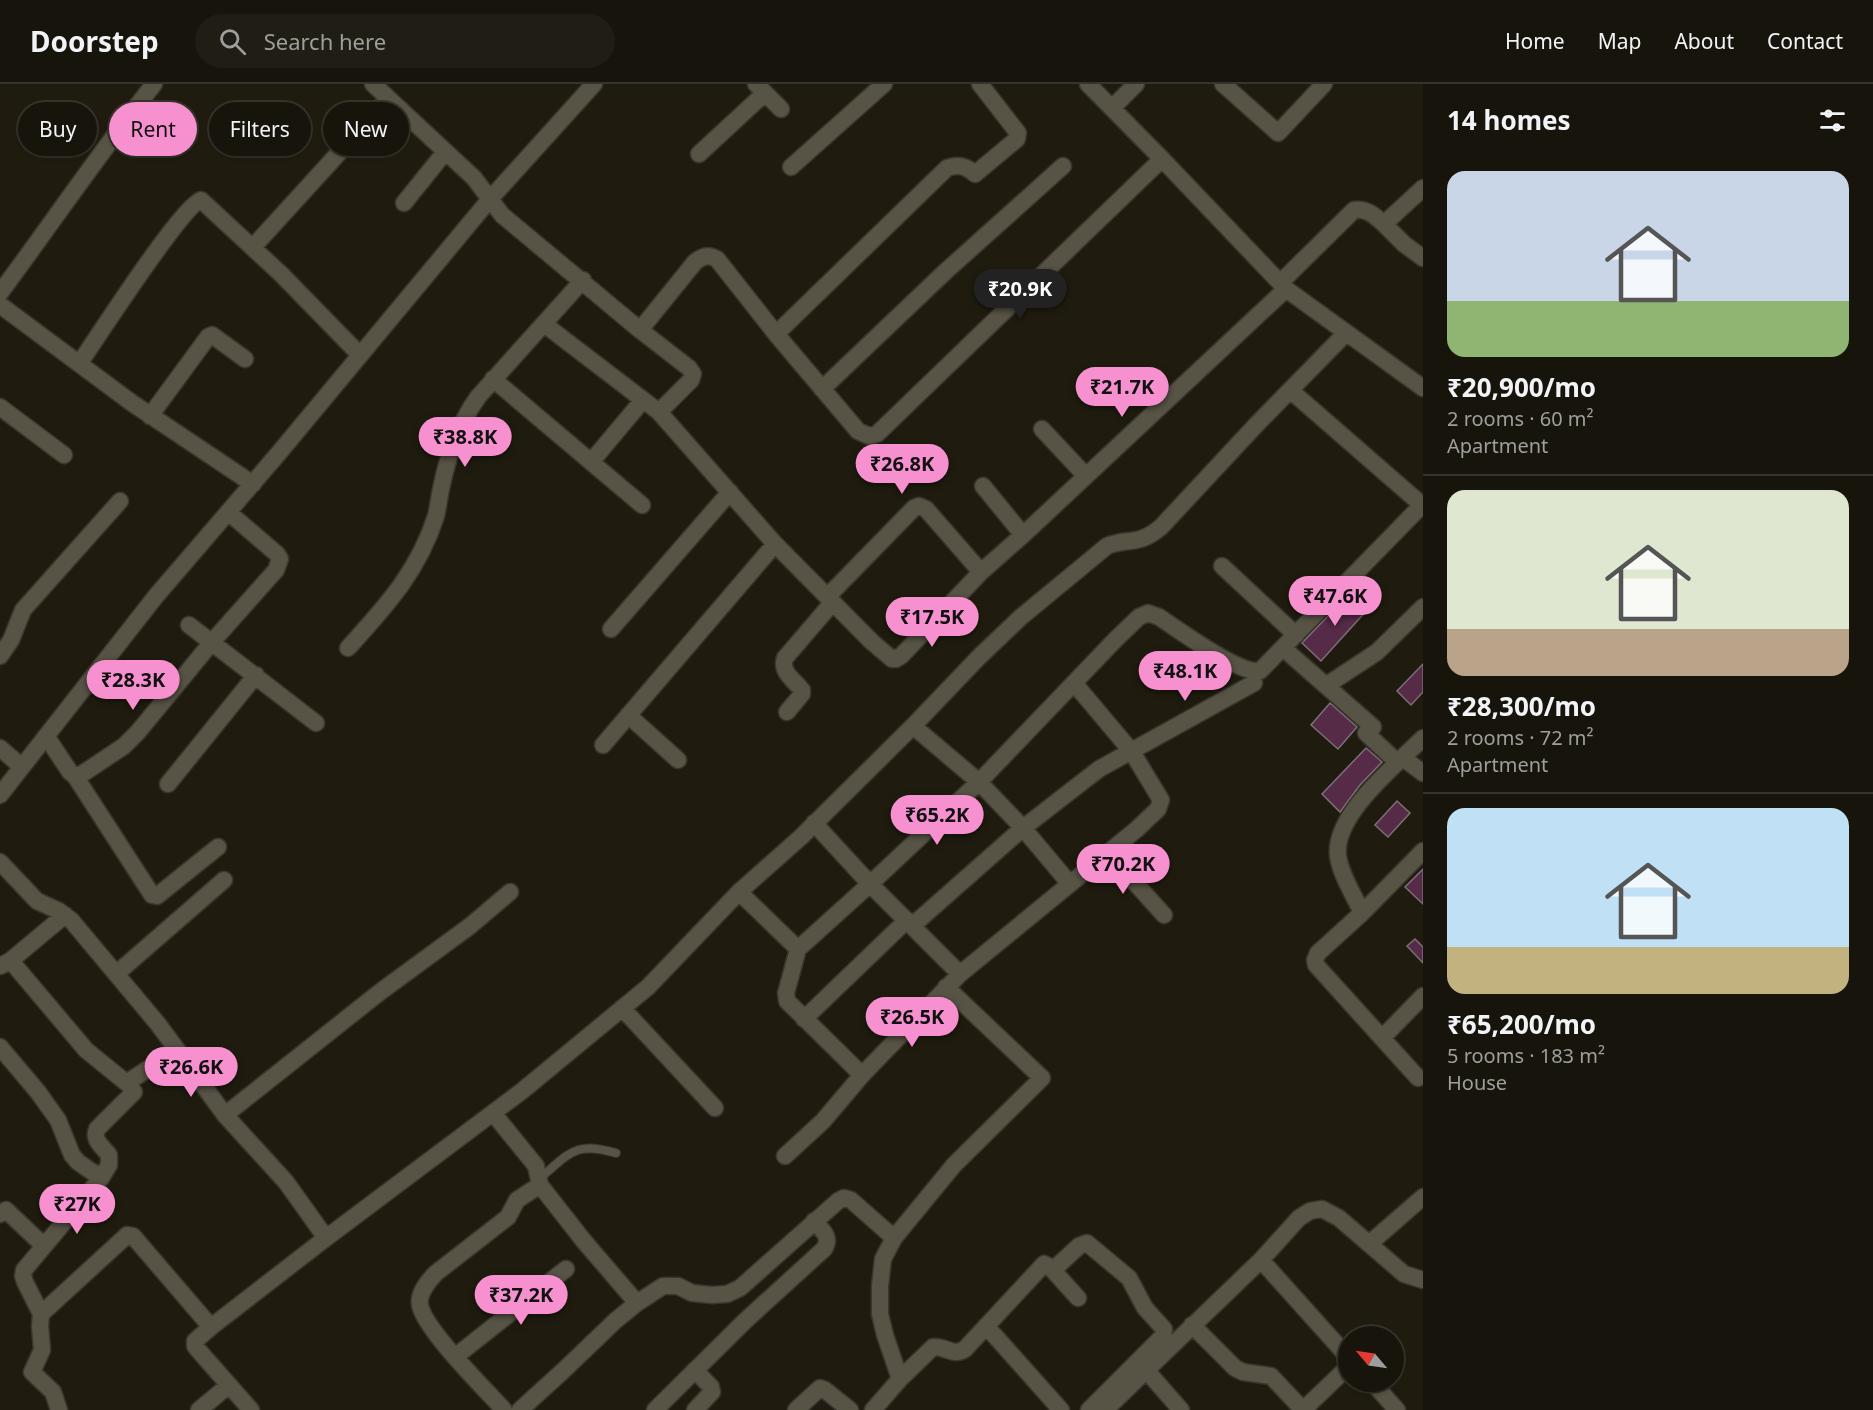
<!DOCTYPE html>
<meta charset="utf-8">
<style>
:root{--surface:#17150b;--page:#201e14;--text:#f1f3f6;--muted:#9e9f9d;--line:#36342c;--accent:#f690cf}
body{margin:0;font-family:"Noto Sans",sans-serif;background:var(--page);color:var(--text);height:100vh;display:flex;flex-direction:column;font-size:22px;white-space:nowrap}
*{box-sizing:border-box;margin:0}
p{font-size:20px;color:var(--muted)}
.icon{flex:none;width:33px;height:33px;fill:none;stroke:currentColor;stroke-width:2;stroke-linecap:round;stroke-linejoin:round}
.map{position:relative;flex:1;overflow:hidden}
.sheet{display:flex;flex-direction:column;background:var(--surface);width:450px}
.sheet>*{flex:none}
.top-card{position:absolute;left:18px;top:18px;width:570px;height:54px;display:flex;gap:12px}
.needle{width:39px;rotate:299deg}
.buttons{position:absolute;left:1338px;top:1242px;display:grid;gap:12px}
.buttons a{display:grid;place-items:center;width:66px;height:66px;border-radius:50%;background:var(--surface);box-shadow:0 2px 4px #0004,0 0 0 2px var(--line);font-size:30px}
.price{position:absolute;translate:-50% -51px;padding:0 14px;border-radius:21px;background:var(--accent);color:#111;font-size:20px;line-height:39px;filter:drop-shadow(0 2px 3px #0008)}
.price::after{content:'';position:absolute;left:50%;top:36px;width:18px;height:14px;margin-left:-9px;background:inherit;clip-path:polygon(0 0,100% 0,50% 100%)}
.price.current{background:#222;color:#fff}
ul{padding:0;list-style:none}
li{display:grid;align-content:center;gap:12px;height:318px;padding:0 24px}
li+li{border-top:2px solid var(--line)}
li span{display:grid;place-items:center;height:186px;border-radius:18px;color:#555}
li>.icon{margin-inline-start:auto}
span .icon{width:108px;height:108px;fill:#fffc;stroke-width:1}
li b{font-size:26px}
h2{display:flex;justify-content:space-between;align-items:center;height:72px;padding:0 24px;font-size:26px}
.tag{padding:0 21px;border-radius:27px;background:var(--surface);box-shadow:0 2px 4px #0004,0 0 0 2px var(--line);font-size:21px;line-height:54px}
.tag.current{background:var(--accent);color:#111}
header{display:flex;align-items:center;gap:36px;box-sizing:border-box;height:84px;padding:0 30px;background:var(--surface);border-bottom:2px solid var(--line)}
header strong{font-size:28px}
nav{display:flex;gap:33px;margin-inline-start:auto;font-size:21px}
.search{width:420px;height:54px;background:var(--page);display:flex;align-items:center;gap:15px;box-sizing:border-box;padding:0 21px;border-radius:33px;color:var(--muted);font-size:22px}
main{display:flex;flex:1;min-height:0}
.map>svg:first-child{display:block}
</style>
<header>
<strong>Doorstep</strong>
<div class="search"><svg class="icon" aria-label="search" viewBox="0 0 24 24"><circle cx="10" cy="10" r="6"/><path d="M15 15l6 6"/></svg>Search here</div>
<nav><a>Home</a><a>Map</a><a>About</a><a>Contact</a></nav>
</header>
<main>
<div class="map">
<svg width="1423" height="1326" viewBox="0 0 1423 1326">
<rect width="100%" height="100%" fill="#1f1c0f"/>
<path fill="#562b48" stroke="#7d6e77" stroke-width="1.5" d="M1350 509 1368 525 1321 577 1302 559Z
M1423 580V608L1411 621 1397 607Z
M1330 619 1357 643 1338 665 1311 641Z
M1366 664 1382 678 1360 701 1340 728 1322 710Z
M1397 717 1410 729 1388 753 1375 741Z
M1423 785V820L1405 803Z
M1415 855 1423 863V879L1407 862Z"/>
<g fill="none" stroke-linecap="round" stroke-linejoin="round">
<g stroke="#39362f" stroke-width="10">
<path id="service" d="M540 1094C570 1069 575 1057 616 1069"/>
</g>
<g stroke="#39362f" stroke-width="19">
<path id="minor" d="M373 0 474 94 502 131 640 246 689 284 693 290 691 296 659 328 775 460 872 558 892 575H896L902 571 981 488 1023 451 1286 205
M756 0 781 25
M1088 0 1162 75
M1223 0 1278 49 1324 0
M1112 24 1136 0
M699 70 765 9
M791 83 884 0
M404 119 445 68
M1384 140 1404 160 1423 174
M253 163 388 15
M1280 199 1354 126C1367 124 1375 132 1384 140L1423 104
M0 209C52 139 100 68 154 0
M0 221 132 319 253 400
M544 240 659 328
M640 246 695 178C703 172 708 170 717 175L776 250 858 347 869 352 877 350 1162 75 1286 205 1423 304
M776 250 947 84C959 80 966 82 975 90L1017 55 1018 49 980 0
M79 280C97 254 181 123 201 116L281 190 360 271
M493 295 642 421
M822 305 946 187 1063 82
M1290 306 1422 421 1423 420
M0 323 64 371
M150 332 208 253 212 251 245 275
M1042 345 1085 391
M591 378 643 316
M983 402 1023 451
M1222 482 1296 551
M828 512 914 424 919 422 926 425 981 488
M189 541 316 639
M611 545 730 408
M348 564C386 522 418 488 436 432 438 424 439 414 441 405 448 371 458 341 478 313L583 196
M1283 564 1373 643
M0 572 11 556 23 526 120 417
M1327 601 1377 568 1423 523
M787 628 802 610V606C794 596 780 588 785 574L833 518
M628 631 678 676
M913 642 979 573 1021 533 1107 462C1129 453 1137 463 1161 443L1256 341 1346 249
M1366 649 1397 678 1403 674 1423 689
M46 652 70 688 75 692 82 690 124 662 138 648 212 558 276 486 280 475 277 470 228 428
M603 661 775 460
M0 664 21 682
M75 692 152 811 157 812 218 763
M168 700 256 591
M0 711 156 512 278 370 490 115 594 0
M1108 769 1164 831
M0 778 37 817 59 827 71 836 158 940 225 1031 286 1098 326 1154 211 1243 195 1257V1262L199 1267 251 1326
M739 808 798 865 786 909 787 917 862 991 960 890 870 800 814 739
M1362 829C1354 811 1341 792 1338 772 1333 731 1396 681 1423 654
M913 841 1023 744 1099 685 1254 599
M798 865 870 800 979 698 1023 744 1070 800
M10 877 65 831
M0 882 10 877 16 883 86 966 129 1001 134 1008 97 1045C92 1056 103 1063 109 1071V1081L101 1094 24 1186 23 1192 25 1198 41 1230 40 1242 42 1266 32 1288 53 1308 59 1326
M116 890 224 796
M960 890 1137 745 1158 725 1161 716 1132 668 1074 599
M622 924 715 1024
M804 935 907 836
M1382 954 1423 912
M0 963 38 1008 58 1036 72 1071 78 1078 101 1094
M1418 994 1316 881 1315 876 1318 869 1362 829 1423 767
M129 1001 131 996 177 966
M493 1029 536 1082 540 1101 583 1156 637 1219
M225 1031 380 908 470 842 510 808
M785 1072 823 1037 862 991
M0 1130 6 1126 44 1162
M326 1154 522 1007 648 903 739 808 801 753 913 642 979 698 1116 555 1139 533 1148 529 1159 533C1179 546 1238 590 1260 587L1422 421 1423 422
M1369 1160 1423 1113
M1261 1176 1348 1273
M1053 1186 1079 1162 1087 1159 1129 1194 1145 1224 1164 1245 1163 1252 1089 1326
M41 1230 124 1154 127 1151 133 1152 211 1243
M1192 1241 1235 1284 1243 1288 1271 1292 1303 1326
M986 1242 1061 1326
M456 1272 566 1185
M695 1286 711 1303 712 1308 695 1326
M1146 1286 1181 1326
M900 1295 885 1251 880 1230V1202L883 1175 894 1154 954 1081 1042 994 946 903
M1372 1298 1397 1326
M199 1326 229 1301
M504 1326C486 1306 424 1245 420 1221 418 1210 428 1197 436 1189L508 1133 517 1116 540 1101
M520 1326 564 1286 615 1237 637 1219 663 1202H678L692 1209 712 1211 727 1210 740 1204 838 1117 844 1114 851 1116 894 1154
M655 1326 745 1237 824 1165C832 1153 822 1146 814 1137
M796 1326 820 1304 825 1306 850 1326
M873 1326 900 1295 933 1263C946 1262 953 1273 965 1265L1044 1180 1050 1183 1078 1214
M1105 1326 1261 1176 1299 1134 1310 1127 1322 1125 1339 1134 1404 1190 1423 1196
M1303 1326 1348 1283"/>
</g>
<use href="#service" stroke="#575345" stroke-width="8"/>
<use href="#minor" stroke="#575345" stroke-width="16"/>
</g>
</svg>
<div class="buttons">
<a><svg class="needle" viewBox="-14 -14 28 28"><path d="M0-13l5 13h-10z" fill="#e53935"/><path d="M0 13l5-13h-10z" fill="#9e9f9d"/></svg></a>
</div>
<b class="price current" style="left:1020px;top:236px">₹20.9K</b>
<b class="price" style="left:1122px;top:334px">₹21.7K</b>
<b class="price" style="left:465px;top:384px">₹38.8K</b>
<b class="price" style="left:902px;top:411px">₹26.8K</b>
<b class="price" style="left:1335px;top:543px">₹47.6K</b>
<b class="price" style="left:932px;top:564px">₹17.5K</b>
<b class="price" style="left:1185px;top:618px">₹48.1K</b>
<b class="price" style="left:133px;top:627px">₹28.3K</b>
<b class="price" style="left:937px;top:762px">₹65.2K</b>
<b class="price" style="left:1123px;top:811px">₹70.2K</b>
<b class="price" style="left:912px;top:964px">₹26.5K</b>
<b class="price" style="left:191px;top:1014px">₹26.6K</b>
<b class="price" style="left:77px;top:1151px">₹27K</b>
<b class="price" style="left:521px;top:1242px">₹37.2K</b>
<div class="top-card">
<a class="tag">Buy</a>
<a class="tag current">Rent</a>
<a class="tag">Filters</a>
<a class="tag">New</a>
</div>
</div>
<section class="sheet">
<h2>14 homes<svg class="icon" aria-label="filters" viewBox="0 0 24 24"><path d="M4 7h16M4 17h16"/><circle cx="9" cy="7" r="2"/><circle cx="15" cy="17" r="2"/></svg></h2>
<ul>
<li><span style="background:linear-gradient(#c9d6e8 70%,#8fb573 0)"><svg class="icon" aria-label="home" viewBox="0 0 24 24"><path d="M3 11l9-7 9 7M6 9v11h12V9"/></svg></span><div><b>₹20,900/mo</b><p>2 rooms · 60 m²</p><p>Apartment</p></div></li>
<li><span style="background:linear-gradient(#dfe7d0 75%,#b9a48a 0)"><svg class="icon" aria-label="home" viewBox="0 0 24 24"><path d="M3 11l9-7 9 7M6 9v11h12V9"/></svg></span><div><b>₹28,300/mo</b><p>2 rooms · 72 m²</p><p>Apartment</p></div></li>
<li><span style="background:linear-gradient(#bfe0f5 75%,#c2b280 0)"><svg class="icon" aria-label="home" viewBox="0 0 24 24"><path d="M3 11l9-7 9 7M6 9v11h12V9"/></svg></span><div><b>₹65,200/mo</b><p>5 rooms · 183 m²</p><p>House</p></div></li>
</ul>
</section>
</main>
